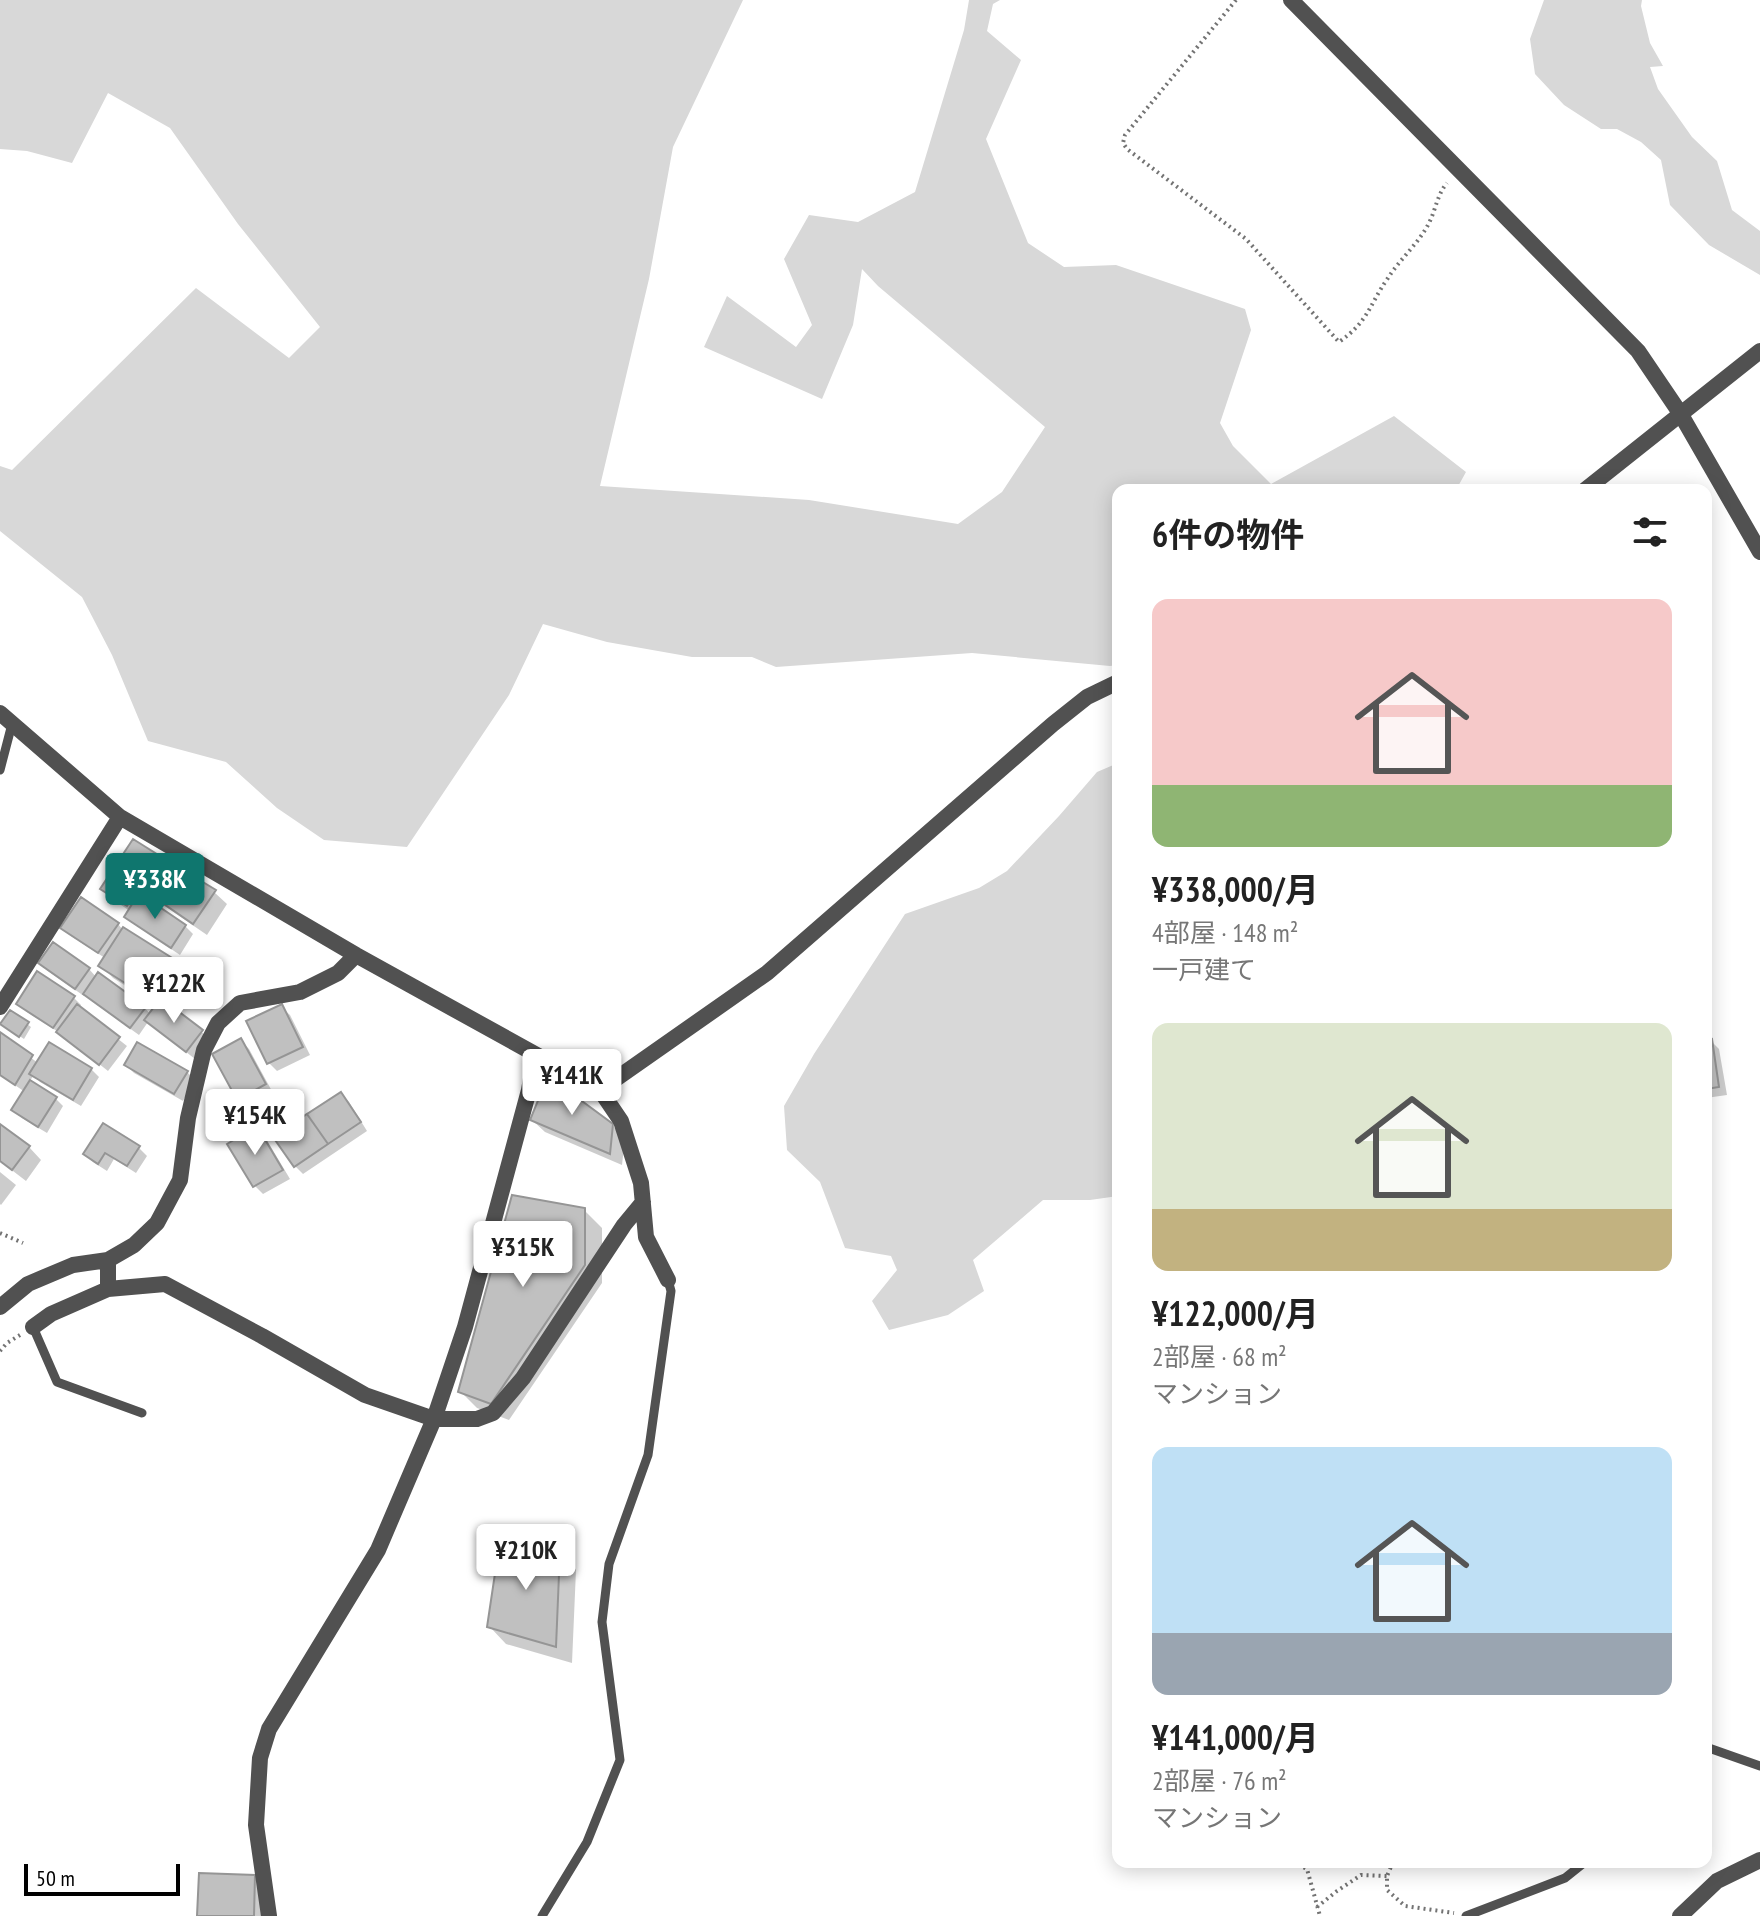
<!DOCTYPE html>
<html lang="ja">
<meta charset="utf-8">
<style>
:root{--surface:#fff;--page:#f6f6f6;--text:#222;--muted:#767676;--accent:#0f766e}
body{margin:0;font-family:"PT Sans Narrow","Noto Sans JP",sans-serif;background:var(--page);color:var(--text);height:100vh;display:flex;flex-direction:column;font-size:30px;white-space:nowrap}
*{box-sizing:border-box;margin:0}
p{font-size:26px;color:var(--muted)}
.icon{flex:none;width:44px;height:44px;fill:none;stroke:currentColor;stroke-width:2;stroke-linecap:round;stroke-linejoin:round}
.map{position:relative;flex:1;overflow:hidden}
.side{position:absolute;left:1112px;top:484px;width:600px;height:1384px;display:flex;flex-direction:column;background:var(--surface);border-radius:16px;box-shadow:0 4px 20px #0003}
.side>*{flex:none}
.scale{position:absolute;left:24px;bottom:20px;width:156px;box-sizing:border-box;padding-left:8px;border:4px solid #000;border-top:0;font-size:22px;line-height:28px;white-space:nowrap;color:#000;-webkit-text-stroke:6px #fff;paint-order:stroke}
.price{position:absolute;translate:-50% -68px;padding:0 18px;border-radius:8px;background:#fff;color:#222;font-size:26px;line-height:52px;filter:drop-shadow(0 2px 4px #0008)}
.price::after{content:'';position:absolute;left:50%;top:48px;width:24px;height:18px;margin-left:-12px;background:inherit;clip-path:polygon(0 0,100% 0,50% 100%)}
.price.on{background:var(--accent);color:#fff}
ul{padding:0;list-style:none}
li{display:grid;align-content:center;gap:16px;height:424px;padding:0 40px}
li span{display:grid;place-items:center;height:248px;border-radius:16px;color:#555}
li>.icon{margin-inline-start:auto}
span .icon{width:144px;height:144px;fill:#fffc;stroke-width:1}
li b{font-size:34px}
h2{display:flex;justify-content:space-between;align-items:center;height:96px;padding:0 40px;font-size:34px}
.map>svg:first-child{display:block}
</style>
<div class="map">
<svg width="1760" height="1916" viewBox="0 0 1760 1916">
<rect width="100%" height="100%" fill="#fff"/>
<path fill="#d8d8d8" d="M0 0H743L673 147 649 279 600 486 809 500 958 524 1002 492 1045 427 878 286 862 269 853 325 822 399 704 347 727 296 796 347 812 325 784 259 809 215 858 222 915 192 964 30 969 0H1000L993 4 987 31 1021 60 986 139 1028 243 1064 267 1116 265 1245 309 1251 330 1220 423 1233 446 1271 484 1394 416 1466 472 1456 490H1118V665L1110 666 972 653 776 667 752 657H692L607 642 543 624 509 695 407 847 324 840 277 808 226 762 148 741 112 655 82 597 0 531V466L12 470 196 288 289 358 320 327 238 224 170 128 108 93 72 163 27 151 0 149Z
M1544 0H1642L1641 6 1650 43 1663 66 1650 67 1658 89 1692 137 1717 161 1732 210 1760 231V275L1709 245 1670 205 1661 160 1641 142 1617 129H1601L1564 105 1535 74 1530 39Z
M1118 763V1196L1090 1200H1043L973 1260 984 1291 948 1315 889 1330 872 1301 897 1270 891 1256 845 1248 820 1182 787 1150 784 1106 814 1054 905 914 979 888 1007 871 1059 816 1097 772Z"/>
<path fill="#0003" d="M134 841 214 892 227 904 207 935 153 898 150 903 185 926 193 934 180 955 134 924 126 916 130 911 115 901 102 888Z
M118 924 123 930 176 963 188 975 169 1006 210 1039 195 1059 148 1022 139 1035 93 1002 86 994 84 996 48 971 40 963 89 969 97 978 145 1008 151 1015 158 1006 113 978 101 965 105 958 71 936 63 928Z
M73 997 81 1005 79 1008 127 1046 108 1071 60 1033 27 1012 19 1004Z
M281 1007 290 1015 310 1055 277 1071 269 1063Z
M27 1024 31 1027 24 1039 6 1027Z
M0 1035 38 1063 91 1069 99 1077 81 1106 40 1082 34 1075 29 1082 55 1098 63 1106 47 1133 22 1118 14 1110 25 1092 0 1075Z
M241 1041 249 1049 273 1093 246 1107 238 1099Z
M1711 1041 1719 1049 1727 1095 1706 1098V1042Z
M126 1065 187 1072 195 1080 183 1101 134 1073Z
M341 1094 349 1102 367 1131 303 1174 295 1166Z
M532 1120 612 1125 625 1138 622 1165 545 1132Z
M0 1127 29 1147 41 1160 26 1181 0 1161Z
M257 1128 265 1137 290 1179 263 1194 255 1186 230 1144Z
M139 1148 147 1156 136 1173 114 1159 107 1171 93 1162 85 1154Z
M0 1172 16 1185 1 1205 0 1204Z
M584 1210 602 1228V1283L509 1420 477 1408 460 1391Z
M559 1552 576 1570 572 1663 506 1644 489 1626Z
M254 1877 267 1890 266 1916H199Z"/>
<path fill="#c0c0c0" stroke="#959595" stroke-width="2" d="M133 839 160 856 127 906 100 889Z
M160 856 216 890 193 924 142 889Z
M139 893 186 925 171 948 124 917Z
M81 897 119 923 98 953 60 928Z
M123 927 177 961 152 1000 98 966Z
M53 942 90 968 75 989 38 963Z
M37 971 75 996 53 1028 16 1004Z
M98 972 146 1007 130 1028 83 994Z
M161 998 203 1030 186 1052 144 1020Z
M77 1004 120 1037 99 1065 56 1032Z
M282 1004 303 1047 267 1064 246 1021Z
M10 1010 29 1022 19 1037 0 1024Z
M0 1032 33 1055 15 1085 0 1075Z
M241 1038 266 1084 237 1100 212 1054Z
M1712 1039 1719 1087 1706 1089V1040Z
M49 1042 92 1068 73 1100 29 1074Z
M137 1042 188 1071 174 1094 124 1065Z
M548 1076 613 1124 610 1154 530 1120Z
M30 1080 57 1097 38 1127 11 1110Z
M341 1092 361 1122 328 1144 307 1114Z
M307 1114 328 1144 294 1167 273 1137Z
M103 1123 140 1146 127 1166 105 1153 98 1164 83 1154Z
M0 1124 30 1146 12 1170 0 1161Z
M257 1126 283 1170 253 1187 227 1144Z
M512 1195 585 1208V1265L491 1404 458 1392Z
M500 1540 560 1550 556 1647 487 1627Z
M199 1873 255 1875 254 1916H197Z"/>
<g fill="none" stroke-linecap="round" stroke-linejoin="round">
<path stroke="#737373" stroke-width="4" stroke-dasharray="2 4" stroke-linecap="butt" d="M1236 0 1125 135 1123 143 1127 149 1246 239 1339 342C1369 321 1369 305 1388 278 1400 259 1419 243 1429 223 1436 209 1437 195 1447 183
M0 1233 23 1243
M0 1351 7 1343 20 1335
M1293 1862 1307 1869 1320 1916
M1393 1862 1387 1876V1890L1405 1906 1454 1913
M1317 1907 1337 1891 1361 1875 1387 1876"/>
<path stroke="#515151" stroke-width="9" d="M0 770 12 724
M33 1327 57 1382 142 1413
M1706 1747 1760 1766
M542 1916 587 1842 620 1760 602 1622 609 1564 648 1455 671 1291 668 1280
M1466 1916 1565 1878 1585 1862"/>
<path stroke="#515151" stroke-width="16" d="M1291 0 1638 351 1680 413 1760 552
M1585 490 1760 351
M0 713 120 817 356 955 600 1090 621 1121 641 1183 646 1237 668 1280
M0 1007 120 817
M600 1090 767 973 1053 724 1087 697 1118 682
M108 1289V1260L134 1245 157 1223 180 1180 188 1118 204 1050 218 1023 240 1003 300 992 338 973 356 955
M0 1307 28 1284 73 1265 108 1260
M33 1327 51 1314 108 1289 165 1284 262 1336 365 1395 434 1419H477L493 1413 523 1378 624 1225 643 1202
M269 1916 256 1825 260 1758 269 1729 378 1550 434 1419 465 1327 529 1090 535 1055
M1680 1916 1717 1881 1760 1860"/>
</g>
</svg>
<div class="scale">50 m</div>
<b class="price on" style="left:155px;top:921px">¥338K</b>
<b class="price" style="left:174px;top:1025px">¥122K</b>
<b class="price" style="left:572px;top:1117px">¥141K</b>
<b class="price" style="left:255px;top:1157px">¥154K</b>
<b class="price" style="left:523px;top:1289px">¥315K</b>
<b class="price" style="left:526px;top:1592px">¥210K</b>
<section class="side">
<h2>6件の物件<svg class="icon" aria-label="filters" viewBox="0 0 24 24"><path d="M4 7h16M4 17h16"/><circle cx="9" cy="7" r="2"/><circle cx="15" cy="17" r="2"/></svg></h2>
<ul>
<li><span style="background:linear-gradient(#f6c9c9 75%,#8fb573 0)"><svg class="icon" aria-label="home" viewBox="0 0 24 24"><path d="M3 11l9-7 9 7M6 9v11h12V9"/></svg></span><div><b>¥338,000/月</b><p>4部屋 · 148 m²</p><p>一戸建て</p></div></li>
<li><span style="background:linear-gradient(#dfe7d0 75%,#c2b280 0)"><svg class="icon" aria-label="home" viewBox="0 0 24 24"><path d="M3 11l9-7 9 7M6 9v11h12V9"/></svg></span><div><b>¥122,000/月</b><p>2部屋 · 68 m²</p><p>マンション</p></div></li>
<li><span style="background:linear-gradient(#bfe0f5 75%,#9aa5b1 0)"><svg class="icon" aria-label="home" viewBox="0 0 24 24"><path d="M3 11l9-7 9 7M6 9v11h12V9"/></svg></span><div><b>¥141,000/月</b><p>2部屋 · 76 m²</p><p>マンション</p></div></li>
</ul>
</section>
</div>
